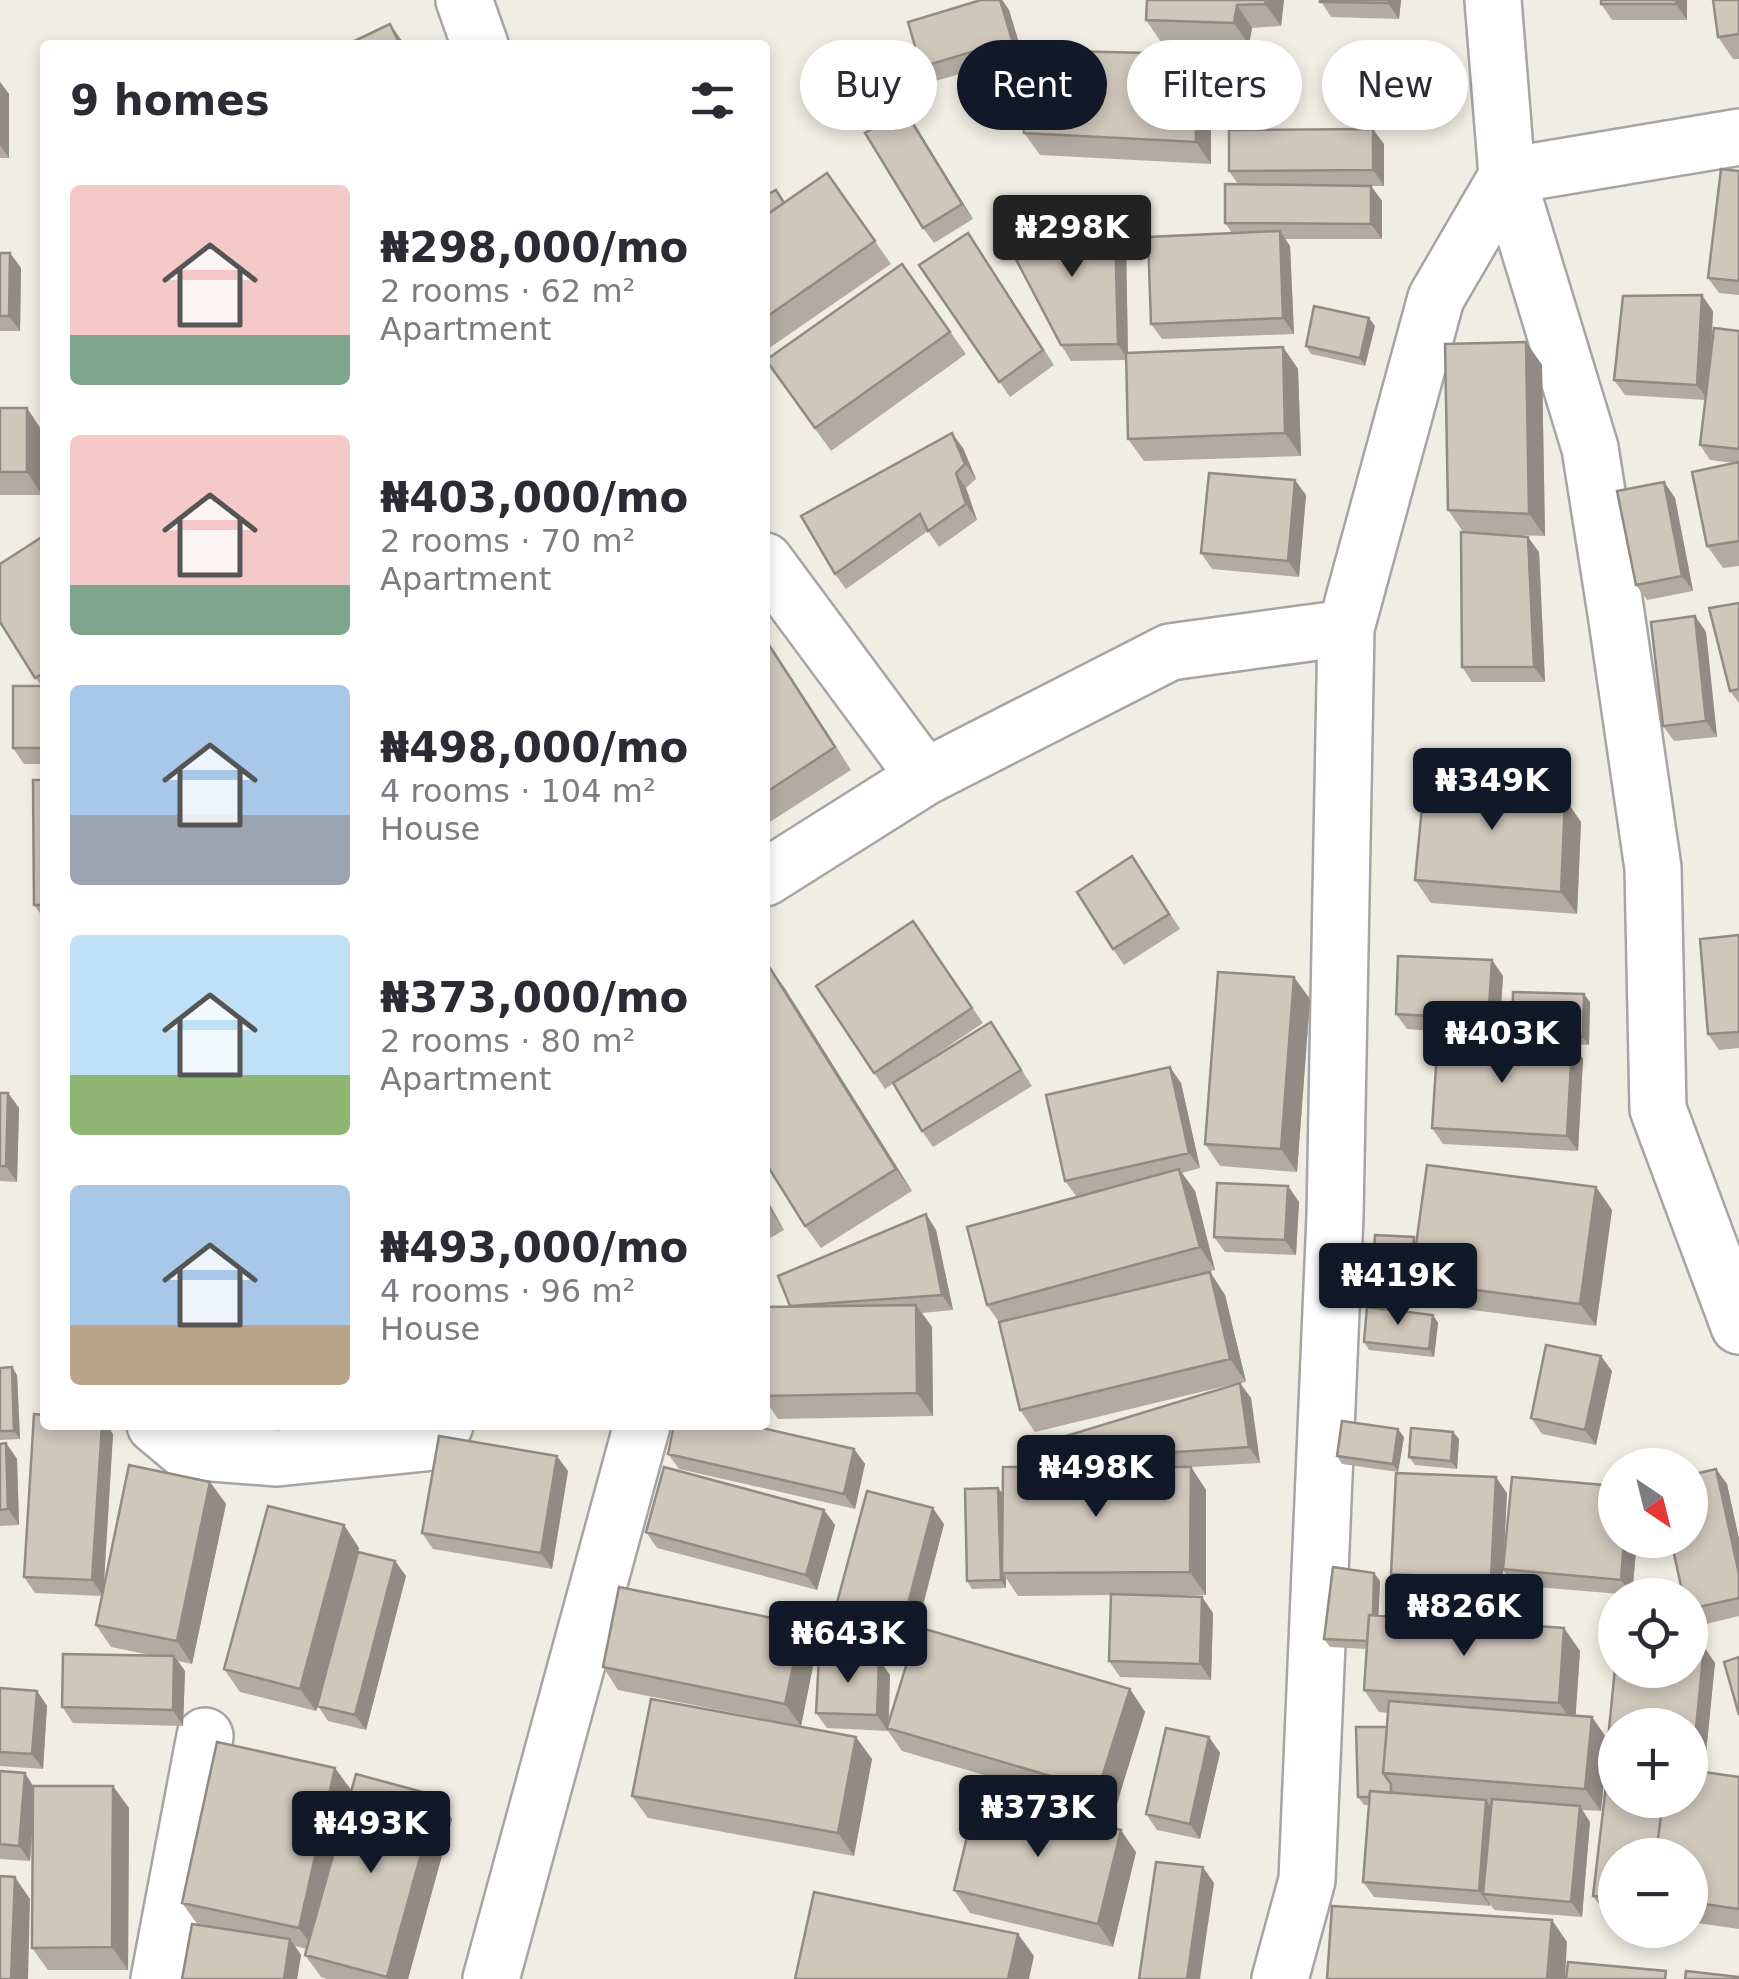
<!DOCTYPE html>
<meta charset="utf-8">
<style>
:root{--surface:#fff;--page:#f7f7f7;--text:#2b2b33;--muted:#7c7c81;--accent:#111827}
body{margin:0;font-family:"DejaVu Sans",sans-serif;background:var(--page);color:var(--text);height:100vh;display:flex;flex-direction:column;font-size:38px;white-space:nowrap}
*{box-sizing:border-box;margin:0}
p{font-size:32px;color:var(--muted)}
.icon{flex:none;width:55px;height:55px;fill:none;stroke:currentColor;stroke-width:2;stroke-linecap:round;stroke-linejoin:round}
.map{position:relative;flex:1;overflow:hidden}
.details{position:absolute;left:40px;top:40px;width:730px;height:1390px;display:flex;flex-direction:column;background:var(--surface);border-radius:10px;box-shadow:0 5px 15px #0003}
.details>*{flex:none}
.top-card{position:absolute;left:800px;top:40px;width:788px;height:90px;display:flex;gap:20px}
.needle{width:65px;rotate:145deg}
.buttons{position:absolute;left:1598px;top:1448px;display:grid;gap:20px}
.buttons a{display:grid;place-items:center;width:110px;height:110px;border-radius:50%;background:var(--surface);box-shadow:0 5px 15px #0003;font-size:50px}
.price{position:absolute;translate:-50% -85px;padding:0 22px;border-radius:10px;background:var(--accent);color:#fff;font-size:32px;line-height:65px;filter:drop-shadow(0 2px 5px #0008)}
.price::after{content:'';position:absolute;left:50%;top:60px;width:30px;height:22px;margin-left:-15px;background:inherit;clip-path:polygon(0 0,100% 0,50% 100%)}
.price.on{background:#222;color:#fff}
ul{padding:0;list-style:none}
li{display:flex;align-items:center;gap:30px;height:250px;padding:0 30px}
li span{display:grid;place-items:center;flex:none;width:280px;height:200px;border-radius:10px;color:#555}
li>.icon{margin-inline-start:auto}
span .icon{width:120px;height:120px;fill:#fffc;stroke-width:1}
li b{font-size:42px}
h2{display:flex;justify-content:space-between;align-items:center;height:120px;padding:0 30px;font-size:42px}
.tag{padding:0 35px;border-radius:45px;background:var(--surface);box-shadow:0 5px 15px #0003;font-size:35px;line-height:90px}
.tag.on{background:var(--accent);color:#fff}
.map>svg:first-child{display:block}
</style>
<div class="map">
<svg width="1739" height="1979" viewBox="0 0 1739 1979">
<rect width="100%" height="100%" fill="#f0ede2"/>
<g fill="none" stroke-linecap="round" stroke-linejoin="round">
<g stroke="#a5a5a5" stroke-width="60">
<path id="minor" d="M464 0 480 45
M1493 0 1507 176 1590 448 1616 613 1653 868 1658 1109 1739 1326
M1507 176 1739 137
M765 561 925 777
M765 878 925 777 1170 652 1346 628
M155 1425 186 1451 277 1458 425 1443 445 1425
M159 1979 205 1736
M491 1979 642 1425
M1280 1979 1307 1880 1335 1216 1346 628 1436 298 1507 176"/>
</g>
<use href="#minor" stroke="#fff" stroke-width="55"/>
</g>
<path fill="#b3aba1" d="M981 0H1002L1009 10 1021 50 1195 54 1211 76V164L1040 155 1024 133 1019 57 932 82 921 67Z
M1147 0H1284L1281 26 1252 28 1249 45 1161 42 1146 20Z
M1320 0H1401L1399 19 1331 17Z
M1601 0H1687V20H1612L1601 4Z
M1739 0V59H1733L1718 37Z
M0 82 9 94V158H0Z
M904 109 973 219 934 243 923 228Z
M1384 144V186H1371L1382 201V239H1285L1290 246 1294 334 1162 339 1151 324 1232 233 1225 223 1238 184 1229 171Z
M1739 171V295L1719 293 1708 278Z
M827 173 891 264 765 351V196L784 203Z
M1115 229 1126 244 1128 353 1283 347 1298 369 1301 456 1144 461 1128 439 1126 360 1071 361 1061 345Z
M979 249 1054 365 1010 397 919 265Z
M0 253H10L21 268 20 331H0Z
M902 264 966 354 831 451 766 360Z
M1713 311 1711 357 1739 331V566L1723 568 1707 546 1734 463 1710 460 1700 445 1705 400 1625 395 1614 380Z
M1375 326 1365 366 1311 354 1306 346Z
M1526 342 1542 365 1545 536 1468 533 1539 552 1545 682H1472L1462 667 1464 533 1448 510Z
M0 408H27L42 431V495H0Z
M963 448 976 479 966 488 977 520 939 547 928 531 846 589 835 574Z
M1664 482 1675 498 1693 591 1647 600 1636 585Z
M1306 495 1299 577 1212 569 1201 553Z
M45 535V764H24L13 748 41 686 0 622Z
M1739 603V703L1730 691Z
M1695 616 1706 632 1717 737 1674 741 1663 726Z
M765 637 851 770 765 825Z
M1531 767 1546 790 1547 795 1565 799 1581 822 1577 914 1431 903 1415 880Z
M45 780V920L34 905Z
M1143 872 1180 929 1124 965 1113 949Z
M913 921 983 1023 885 1089 816 986Z
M1739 935V1048L1719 1050 1708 1034Z
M1492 960 1503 976 1498 1040 1517 1041 1512 1035 1590 1002 1589 1045 1572 1044 1583 1059 1578 1151 1443 1144 1432 1128 1477 1039 1473 1034 1407 1029 1396 1014Z
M784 987 912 1191 821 1248 805 1226Z
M1310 999 1297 1172 1220 1166 1205 1144Z
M991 1022 1032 1086 933 1147 922 1131Z
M1181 1083 1200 1168 1182 1173 1195 1191 1215 1270 1178 1280 1210 1272 1225 1295 1246 1382 1240 1383 1251 1398 1260 1463 1191 1467 1206 1490V1595H1143L1202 1597 1213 1613 1211 1680 1120 1677 1109 1661 1111 1595 1018 1596 1006 1578V1588L972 1589 967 1581 998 1488 1003 1494 1082 1467 1076 1459 1238 1383 1035 1432 1020 1410 999 1322 987 1305 1076 1196 1065 1181Z
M0 1093H8L19 1108 17 1182 0 1181Z
M1288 1186 1299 1202 1296 1255 1225 1252 1214 1237Z
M1596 1187 1612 1210 1596 1326 1427 1304 1417 1289 1378 1288 1373 1280 1417 1241Z
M765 1196 784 1230 765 1241Z
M926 1214 936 1230 953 1310 922 1313 932 1327 933 1416 778 1419 765 1400V1307H791Z
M1433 1315 1438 1323 1434 1357 1369 1350 1364 1342Z
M0 1368 17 1375 20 1439 0 1440Z
M1612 1371 1596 1445 1542 1434 1531 1418Z
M1453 1432 1459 1439 1457 1469 1415 1465 1409 1457Z
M113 1434 104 1585 210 1482 226 1504 192 1664 178 1661 185 1671 183 1726 73 1723 62 1707 150 1655 111 1647 96 1625 102 1596 35 1593 24 1577Z
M1404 1437 1398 1472 1342 1464 1337 1456Z
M6 1443 17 1459 19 1525 0 1526V1444Z
M854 1449 865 1464 855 1509 679 1469 668 1454Z
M1716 1469 1727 1484 1739 1539V1616L1698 1626 1690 1615V1595Z
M568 1471 552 1569 433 1549 422 1533Z
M1507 1493 1503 1561 1615 1540H1637L1632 1595 1513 1585 1503 1570 1502 1594 1402 1590 1391 1574Z
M824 1510 835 1525 817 1590 657 1548 646 1532Z
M944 1524 915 1637 1130 1689 1145 1712 1114 1813 902 1751 888 1731 827 1728 816 1713 879 1660 890 1675 889 1722 908 1658 842 1640 831 1625Z
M344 1525 359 1548 358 1552 395 1561 406 1576 366 1730 328 1721 318 1706 316 1711 240 1692 224 1669Z
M1333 1567 1374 1573 1380 1581 1378 1615 1564 1628 1580 1651 1575 1716 1592 1717 1608 1740 1615 1668V1670H1690V1646L1704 1647 1715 1663 1704 1772 1739 1777V1929L1690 1922V1855H1615V1913L1604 1911 1593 1896 1607 1777 1615 1778V1800H1690V1725H1615V1773L1606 1760 1601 1811 1582 1810 1590 1822 1582 1917 1494 1910 1490 1904V1906L1374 1897 1363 1882 1369 1805H1364L1358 1797 1356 1727H1387L1388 1713 1379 1712 1364 1690 1367 1649 1330 1647 1324 1639Z
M817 1646 801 1726 872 1759 854 1856 648 1818 632 1796 799 1726 618 1690 603 1667Z
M0 1688 37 1691 47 1706 43 1769 0 1766Z
M1209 1737 1220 1753 1200 1839 1157 1830 1146 1814Z
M335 1768 351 1790 452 1819 408 1979H327L321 1977 305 1955 307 1949 295 1946 301 1955 297 1979H182L198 1925 182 1903Z
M0 1771 34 1786 129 1808 128 1970H48L32 1948V1826L30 1861 0 1859Z
M1136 1852 1113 1947 970 1913 954 1890Z"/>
<path fill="#928b83" d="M1000 0H1002L1009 10 1023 56 1012 40Z
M1266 0H1284L1281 26 1265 4Z
M1389 0H1401L1399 19 1388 3Z
M1676 0H1687V20L1676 4Z
M1237 5 1252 28 1249 45 1234 23Z
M390 24 405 45H400Z
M1195 54 1211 76V164L1196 142Z
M0 82 9 94V158L0 145Z
M904 109 915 125 973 219 962 204Z
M1373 129 1384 144V186L1373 170Z
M1371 186 1382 201V239L1371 224Z
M1115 229 1126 244 1128 360 1118 344Z
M1280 231 1290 246 1294 334 1283 318Z
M10 253 21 268 20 331 9 316Z
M1702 295 1713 311 1708 400 1697 385Z
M1369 318 1375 326 1365 366 1360 358Z
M1526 342 1542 365 1545 536 1529 514Z
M1283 347 1298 369 1301 456 1285 433Z
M27 408 42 431V495L27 472Z
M952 433 963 448 976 479 965 464Z
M956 473 966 488 977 520 966 504Z
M1295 480 1306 495 1299 577 1288 561Z
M1664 482 1675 498 1693 591 1682 576Z
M1528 537 1539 552 1545 682 1534 667Z
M1695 616 1706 632 1717 737 1706 721Z
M765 637 851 770 765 639Z
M1531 767 1546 790 1550 814 1534 792Z
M1565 799 1581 822 1577 914 1561 892Z
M1492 960 1503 976 1499 1040 1488 1024Z
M768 965 784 987 912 1191 896 1169Z
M1294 977 1310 999 1297 1172 1281 1149Z
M1584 994 1590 1002 1589 1045 1583 1037Z
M1572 1044 1583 1059 1578 1151 1567 1136Z
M1170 1067 1181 1083 1200 1168 1189 1153Z
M8 1093 19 1108 17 1182 6 1166Z
M1179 1169 1195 1191 1215 1270 1200 1247Z
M1288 1186 1299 1202 1296 1255 1285 1240Z
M1596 1187 1612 1210 1596 1326 1580 1304Z
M765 1196 784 1230 765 1201Z
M926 1214 936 1230 953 1310 942 1295Z
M1210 1272 1225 1295 1246 1382 1230 1359Z
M916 1305 932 1327 933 1416 917 1393Z
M1433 1315 1438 1323 1434 1357 1429 1349Z
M1601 1356 1612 1371 1596 1445 1585 1430Z
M12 1367 17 1375 20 1439 14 1431Z
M1240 1383 1251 1398 1260 1463 1249 1447Z
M102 1425H107L113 1434 103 1596 92 1580Z
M1398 1429 1404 1437 1398 1472 1393 1464Z
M1453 1432 1459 1439 1457 1469 1451 1461Z
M6 1443 17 1459 19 1525 8 1509Z
M854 1449 865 1464 855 1509 844 1494Z
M557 1456 568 1471 552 1569 541 1553Z
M1191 1467 1206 1490V1595L1190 1572Z
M1716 1469 1727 1484 1739 1539V1574Z
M1496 1477 1507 1493 1502 1594 1491 1579Z
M210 1482 226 1504 192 1664 177 1641Z
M998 1488 1004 1496 1002 1573 1006 1578V1588L1001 1580Z
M933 1508 944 1524 909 1658 898 1642Z
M824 1510 835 1525 817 1590 806 1575Z
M344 1525 359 1548 316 1711 300 1689Z
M1624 1540H1637L1632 1595 1621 1580Z
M395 1561 406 1576 366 1730 355 1715Z
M1374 1573 1380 1581 1377 1649 1372 1641Z
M1202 1597 1213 1613 1211 1680 1200 1664Z
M802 1624 817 1646 801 1726 785 1704Z
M1564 1628 1580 1651 1575 1726 1559 1703Z
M1704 1647 1715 1663 1703 1784 1692 1768Z
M174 1656 185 1671 183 1726 173 1710Z
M879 1660 890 1675 888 1731 877 1715Z
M1130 1689 1145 1712 1114 1813 1098 1790Z
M37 1691 47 1706 43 1769 32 1754Z
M1592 1717 1608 1740 1601 1811 1585 1789Z
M856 1737 872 1759 854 1856 838 1833Z
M1209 1737 1220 1753 1200 1839 1190 1824Z
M335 1768 351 1790 315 1950 299 1928Z
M25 1773 35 1789 30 1861 19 1846Z
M113 1786 129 1808 128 1970 112 1947Z
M437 1796 452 1819 408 1979H388L387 1977Z
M1486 1800 1497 1816 1483 1894 1490 1904V1906L1479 1891Z
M1580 1806 1590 1822 1582 1917 1571 1902Z
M1121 1830 1136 1852 1113 1947 1098 1924Z
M1203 1867 1214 1883 1200 1979H1187Z
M15 1877 30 1899 28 1979H11Z
M1552 1920 1567 1942 1565 1979H1547Z
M1018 1934 1034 1956 1029 1979H1008Z
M290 1939 301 1955 297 1979H284Z"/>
<path fill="#d0c7bb" stroke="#928b83" stroke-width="2.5" d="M981 0H1000L1012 40 921 67 908 22Z
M1147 0H1266L1265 4 1237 5 1234 23 1146 20Z
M1320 0H1389L1388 3 1320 2Z
M1601 0H1676V4H1601Z
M1713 0H1739V34L1718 37Z
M390 24 400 45H346Z
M1019 50 1195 54 1196 142 1024 133Z
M904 109 962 204 923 228 865 133Z
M1373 129V170L1229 171V130Z
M1721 169 1739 171V281L1708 278Z
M827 173 875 241 765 318V216Z
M1225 184 1371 186V224L1225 223Z
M776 190 784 203 765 216V196Z
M1000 229H1115L1118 344 1061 345Z
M1280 231 1283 318 1151 324 1148 237Z
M968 233 1043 350 999 382 919 265Z
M0 253H10L9 316H0Z
M902 264 950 332 815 428 766 360Z
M1702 295 1697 385 1614 380 1623 296Z
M1314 306 1369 318 1360 358 1306 346Z
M1714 328 1739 331V449L1700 445Z
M1526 342 1529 514 1448 510 1445 344Z
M1283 347 1285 433 1128 439 1126 353Z
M0 408H27V472H0Z
M952 433 965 464 956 473 966 504 928 531 920 514 835 574 801 516Z
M1739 462V541L1707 546 1692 472Z
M1209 473 1295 480 1288 561 1201 553Z
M1664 482 1682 576 1636 585 1617 491Z
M1461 532 1528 537 1534 667H1462Z
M45 535V672L35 678 0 622V564Z
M1739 603V689L1730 691 1709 608Z
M1695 616 1706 721 1663 726 1651 622Z
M765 639 835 747 765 793Z
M13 686H45V748H13Z
M1531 767 1534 792 1565 799 1561 892 1415 880 1424 786Z
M33 780H45V905H34Z
M1132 856 1169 914 1113 949 1077 892Z
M913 921 972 1008 874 1073 816 986Z
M1739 935V1032L1708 1034 1700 939Z
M1398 956 1492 960 1488 1024 1470 1030 1464 1018 1396 1014Z
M768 965 896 1169 805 1226 765 1162V967Z
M1218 972 1294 977 1281 1149 1205 1144Z
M1513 992 1584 994 1583 1037 1512 1035Z
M991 1022 1021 1070 922 1131 893 1083Z
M1438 1037 1572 1044 1567 1136 1432 1128Z
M1170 1067 1189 1153 1065 1181 1046 1095Z
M0 1093H8L6 1166H0Z
M1427 1165 1596 1187 1580 1304 1411 1281Z
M1179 1169 1200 1247 987 1305 967 1227Z
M1217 1183 1288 1186 1285 1240 1214 1237Z
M926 1214 942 1295 790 1306 778 1276Z
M1375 1235 1414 1237 1411 1281 1373 1280Z
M1210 1272 1230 1359 1020 1410 999 1322Z
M916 1305 917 1393 765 1396V1307Z
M1367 1307 1433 1315 1429 1349 1364 1342Z
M1546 1345 1601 1356 1585 1430 1531 1418Z
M12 1367 14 1431H0V1368Z
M1240 1383 1249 1447 1076 1459 1066 1436Z
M34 1414 45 1415V1425H102L92 1580 24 1577Z
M1342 1421 1398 1429 1393 1464 1337 1456Z
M674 1425H749L854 1449 844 1494 668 1454Z
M1411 1428 1453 1432 1451 1461 1409 1457Z
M439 1436 557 1456 541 1553 422 1533Z
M6 1443 8 1509 0 1510V1444Z
M129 1465 210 1482 177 1641 96 1625Z
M664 1467 824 1510 806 1575 646 1532Z
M1003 1467H1191L1190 1572 1002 1573Z
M1716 1469 1739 1574V1598L1690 1609V1595H1683L1671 1540H1690V1475Z
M1396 1473 1496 1477 1491 1579 1391 1574Z
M1512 1477 1615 1486V1540H1624L1621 1580 1503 1569Z
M998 1488 1001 1580 967 1581 965 1489Z
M867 1491 933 1508 898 1642 831 1625Z
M268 1506 344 1525 300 1689 224 1669Z
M358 1552 395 1561 355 1715 317 1706Z
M1333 1567 1374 1573 1373 1615H1369L1367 1641 1324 1639Z
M619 1587 802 1624 785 1704 603 1667Z
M1111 1594 1202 1597 1200 1664 1109 1661Z
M1369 1615 1564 1628 1559 1703 1364 1690Z
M918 1627 1130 1689 1098 1790 887 1728Z
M1690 1646 1704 1647 1692 1768H1690V1725H1615V1761L1606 1760 1615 1668V1670H1690Z
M63 1654 174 1656 173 1710 62 1707Z
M819 1657 879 1660 877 1715 816 1713Z
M1739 1657V1715L1724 1662Z
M0 1688 37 1691 32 1754 0 1752Z
M651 1699 856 1737 838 1833 632 1796Z
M1389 1701 1592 1717 1585 1789 1383 1773Z
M1356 1727H1387L1383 1773 1391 1784V1793L1370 1791 1369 1797H1358Z
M1166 1728 1209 1737 1190 1824 1146 1814Z
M217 1742 335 1768 299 1928 182 1903Z
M1690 1770 1739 1777V1909L1690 1902V1855H1656L1663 1800H1690Z
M0 1771 25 1773 19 1846 0 1844Z
M356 1774 437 1796 387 1977 305 1955Z
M1607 1777 1615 1778V1800H1663L1656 1855H1615V1899L1593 1896Z
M33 1786H113L112 1947 32 1948Z
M1370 1791 1486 1800 1479 1891 1363 1882Z
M977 1796 1121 1830 1098 1924 954 1890Z
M1492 1799 1580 1806 1571 1902 1483 1894Z
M1156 1862 1203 1867 1187 1979H1139Z
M0 1876 15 1877 11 1979H0Z
M814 1892 1018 1934 1008 1979H795Z
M1332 1906 1552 1920 1547 1979H1327Z
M192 1924 290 1939 284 1979H182Z
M1568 1962 1666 1971 1665 1979H1566Z
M1686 1971 1739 1977V1979H1685Z"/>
</svg>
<div class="buttons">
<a><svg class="needle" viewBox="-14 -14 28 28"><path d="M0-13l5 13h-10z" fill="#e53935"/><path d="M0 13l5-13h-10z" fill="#7c7c81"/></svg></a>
<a><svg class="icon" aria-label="locate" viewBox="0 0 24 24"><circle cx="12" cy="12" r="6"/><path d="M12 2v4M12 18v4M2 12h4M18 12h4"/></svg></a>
<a>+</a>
<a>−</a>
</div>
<b class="price on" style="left:1072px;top:280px">₦298K</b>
<b class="price" style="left:1492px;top:833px">₦349K</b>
<b class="price" style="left:1502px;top:1086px">₦403K</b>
<b class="price" style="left:1398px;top:1328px">₦419K</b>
<b class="price" style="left:1096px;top:1520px">₦498K</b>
<b class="price" style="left:1464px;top:1659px">₦826K</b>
<b class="price" style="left:848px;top:1686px">₦643K</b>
<b class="price" style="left:1038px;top:1860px">₦373K</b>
<b class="price" style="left:371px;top:1876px">₦493K</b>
<div class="top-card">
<a class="tag">Buy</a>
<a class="tag on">Rent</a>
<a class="tag">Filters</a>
<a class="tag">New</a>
</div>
<section class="details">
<h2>9 homes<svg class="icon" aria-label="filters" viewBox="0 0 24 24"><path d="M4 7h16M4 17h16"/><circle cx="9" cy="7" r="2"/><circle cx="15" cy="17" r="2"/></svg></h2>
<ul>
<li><span style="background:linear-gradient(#f6c9c9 75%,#7fa58c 0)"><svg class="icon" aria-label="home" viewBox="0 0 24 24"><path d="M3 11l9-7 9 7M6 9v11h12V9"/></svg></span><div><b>₦298,000/mo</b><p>2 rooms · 62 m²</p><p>Apartment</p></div></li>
<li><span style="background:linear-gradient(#f6c9c9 75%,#7fa58c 0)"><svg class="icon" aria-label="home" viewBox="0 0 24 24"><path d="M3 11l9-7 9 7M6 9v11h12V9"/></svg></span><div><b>₦403,000/mo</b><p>2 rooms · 70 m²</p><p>Apartment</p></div></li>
<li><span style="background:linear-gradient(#a9c7e8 65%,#9aa5b1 0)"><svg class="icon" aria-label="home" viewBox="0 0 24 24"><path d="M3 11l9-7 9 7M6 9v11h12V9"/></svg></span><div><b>₦498,000/mo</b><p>4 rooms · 104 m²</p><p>House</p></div></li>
<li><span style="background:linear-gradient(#bfe0f5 70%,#8fb573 0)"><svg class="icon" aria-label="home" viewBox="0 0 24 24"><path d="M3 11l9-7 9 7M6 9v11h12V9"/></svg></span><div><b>₦373,000/mo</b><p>2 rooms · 80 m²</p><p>Apartment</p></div></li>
<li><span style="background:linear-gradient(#a9c7e8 70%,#b9a48a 0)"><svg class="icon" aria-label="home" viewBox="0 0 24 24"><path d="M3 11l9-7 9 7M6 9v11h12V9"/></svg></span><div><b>₦493,000/mo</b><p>4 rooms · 96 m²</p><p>House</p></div></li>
</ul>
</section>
</div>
